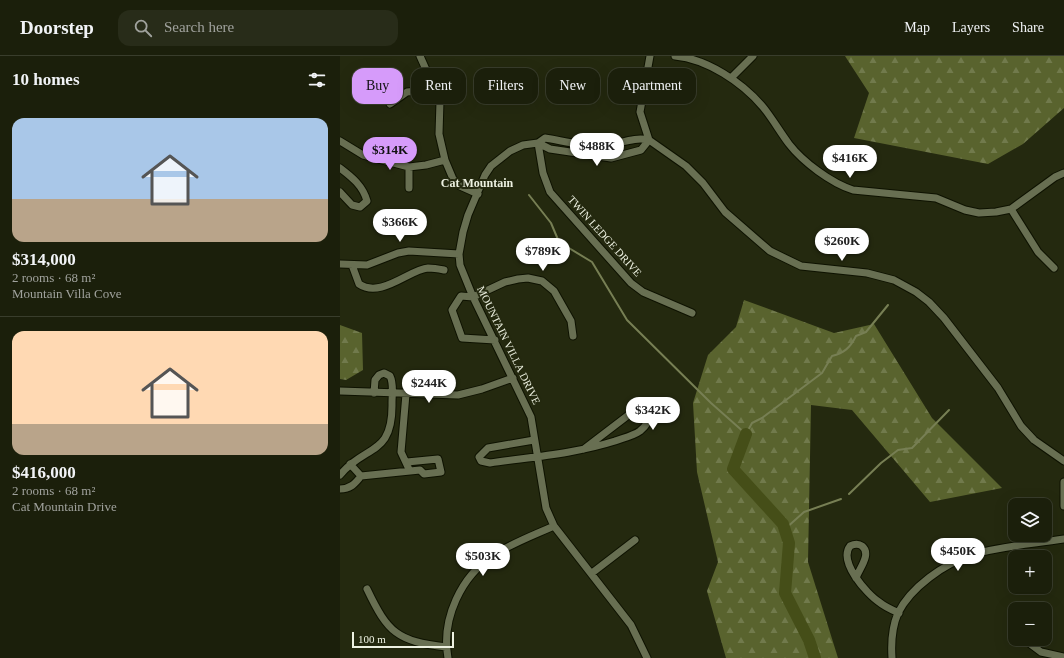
<!DOCTYPE html>
<meta charset="utf-8">
<style>
:root{--surface:#1b1f0b;--page:#282c19;--text:#f1f3f6;--muted:#a0a29d;--line:#393d2c;--accent:#d69bfa}
body{margin:0;font-family:"Times New Roman",serif;background:var(--page);color:var(--text);height:100vh;display:flex;flex-direction:column;font-size:15px;white-space:nowrap}
*{box-sizing:border-box;margin:0}
p{font-size:13px;color:var(--muted)}
.icon{flex:none;width:22px;height:22px;fill:none;stroke:currentColor;stroke-width:2;stroke-linecap:round;stroke-linejoin:round}
.map{position:relative;flex:1;overflow:hidden}
.sheet{display:flex;flex-direction:column;background:var(--surface);width:340px}
.sheet>*{flex:none}
.top-card{position:absolute;left:12px;top:12px;width:380px;height:36px;display:flex;gap:8px}
.tools{position:absolute;left:668px;top:442px;display:grid;gap:8px}
.tools a{display:grid;place-items:center;width:44px;height:44px;border-radius:8px;background:var(--surface);box-shadow:0 4px 16px #0002,0 0 0 1px var(--line);font-size:20px}
.scale{position:absolute;left:12px;bottom:10px;width:102px;box-sizing:border-box;padding-left:4px;border:2px solid #edf1e1;border-top:0;font-size:11px;line-height:14px;white-space:nowrap;color:#edf1e1;-webkit-text-stroke:3px #24290f;paint-order:stroke}
.price{position:absolute;translate:-50% -34px;padding:0 9px;border-radius:14px;background:#fff;color:#222;font-size:13px;line-height:26px;filter:drop-shadow(0 1px 2px #0008)}
.price::after{content:'';position:absolute;left:50%;top:24px;width:12px;height:9px;margin-left:-6px;background:inherit;clip-path:polygon(0 0,100% 0,50% 100%)}
.price.active{background:var(--accent);color:#111}
ul{padding:0;list-style:none}
li{display:grid;align-content:center;gap:8px;height:212px;padding:0 12px}
li+li{border-top:1px solid var(--line)}
li span{display:grid;place-items:center;height:124px;border-radius:12px;color:#555}
li>.icon{margin-inline-start:auto}
span .icon{width:72px;height:72px;fill:#fffc;stroke-width:1}
li b{font-size:17px}
h2{display:flex;justify-content:space-between;align-items:center;height:48px;padding:0 12px;font-size:17px}
.chip{padding:0 14px;border-radius:12px;background:var(--surface);box-shadow:0 4px 16px #0002,0 0 0 1px var(--line);font-size:14px;line-height:36px}
.chip.active{background:var(--accent);color:#111}
header{display:flex;align-items:center;gap:24px;box-sizing:border-box;height:56px;padding:0 20px;background:var(--surface);border-bottom:1px solid var(--line)}
header strong{font-size:19px}
nav{display:flex;gap:22px;margin-inline-start:auto;font-size:14px}
.search{width:280px;height:36px;background:var(--page);display:flex;align-items:center;gap:10px;box-sizing:border-box;padding:0 14px;border-radius:12px;color:var(--muted);font-size:15px}
main{display:flex;flex:1;min-height:0}
.map>svg:first-child{display:block}
</style>
<header>
<strong>Doorstep</strong>
<div class="search"><svg class="icon" aria-label="search" viewBox="0 0 24 24"><circle cx="10" cy="10" r="6"/><path d="M15 15l6 6"/></svg>Search here</div>
<nav><a>Map</a><a>Layers</a><a>Share</a></nav>
</header>
<main>
<section class="sheet">
<h2>10 homes<svg class="icon" aria-label="filters" viewBox="0 0 24 24"><path d="M4 7h16M4 17h16"/><circle cx="9" cy="7" r="2"/><circle cx="15" cy="17" r="2"/></svg></h2>
<ul>
<li><span style="background:linear-gradient(#a9c7e8 65%,#b9a48a 0)"><svg class="icon" aria-label="home" viewBox="0 0 24 24"><path d="M3 11l9-7 9 7M6 9v11h12V9"/></svg></span><div><b>$314,000</b><p>2 rooms · 68 m²</p><p>Mountain Villa Cove</p></div></li>
<li><span style="background:linear-gradient(#ffd9b3 75%,#b9a48a 0)"><svg class="icon" aria-label="home" viewBox="0 0 24 24"><path d="M3 11l9-7 9 7M6 9v11h12V9"/></svg></span><div><b>$416,000</b><p>2 rooms · 68 m²</p><p>Cat Mountain Drive</p></div></li>
</ul>
</section>
<div class="map">
<svg width="724" height="602" viewBox="0 0 724 602">
<defs>
<pattern id="forest-firs" width="22" height="20" patternUnits="userSpaceOnUse"><rect width="22" height="20" fill="#59632e"/><path d="M5 1l3.5 6h-7zM16 11l3.5 6h-7z" fill="#717a4c"/></pattern>
</defs>
<rect width="100%" height="100%" fill="#24290f"/>
<path fill="url(#forest-firs)" d="M505 0H724V52L683 88 648 108 514 82 529 37Z
M404 244 494 277 534 268 592 362 662 432 590 446 512 354 471 349 468 506 498 602H386L367 535 378 506 357 416 353 347 368 299 396 271Z
M0 269 22 277 23 314 6 324 0 323Z"/>
<g fill="none" stroke-linecap="round" stroke-linejoin="round">
<path stroke="#777f54" stroke-width="2" d="M189 139 211 167 219 186 252 206 287 264 371 347 406 378 412 367 422 362 482 317 492 300C504 297 510 292 516 280L526 276 548 249
M509 438 541 407 558 394 572 392 609 354
M445 473 464 456 501 443"/>
<path stroke="#454e18" stroke-width="12" d="M406 378 393 413 443 468 449 487 445 537 469 584 475 602"/>
<g stroke="#0e1200" stroke-width="9">
<path id="minor" d="M80 0 100 45 99 78 105 104 113 123 120 130 138 138
M310 0 300 56 309 84 346 110 363 127 385 156 430 195 461 210 527 217 554 224 576 236 589 246 604 262 658 332 681 370 694 384 724 405
M335 0C367 3 402 26 423 51 432 62 440 76 449 88 463 106 491 127 513 134L596 142 625 154 639 157 656 156 671 153 715 121 724 117
M391 22 413 0
M50 48 67 36 96 33
M0 85 23 99 69 111 86 109 105 104
M198 87 210 93 271 102 301 94 309 84C292 80 277 90 260 90 242 90 223 85 205 82L198 87 183 89 170 95 151 110 145 119 128 159 123 176 119 198 120 209 133 241 191 361 206 452 214 470 291 569 307 602
M198 87 203 117 210 136 291 227 303 236 352 257
M69 111V132
M0 112C12 121 23 130 27 145L20 151 12 149 0 136
M671 153 698 196 714 212
M0 208 27 209 58 197 69 195 119 198
M12 209 19 228C41 243 70 213 88 212 93 212 99 213 104 214
M155 284 122 282 112 254 121 240 133 241 165 226 178 223 188 222 202 225 214 235 231 265 233 280
M0 335 118 339 142 333 173 322
M66 338 61 396 68 411
M194 384 148 392 139 401 141 405 150 407C191 401 234 398 275 385 283 382 293 380 300 375 306 370 310 364 311 357L309 353 303 350 295 354 244 393
M10 408 21 420
M0 419C25 388 53 401 52 347 52 337 54 328 50 320L44 317 39 319 35 324 34 337
M724 426V450
M0 433C10 433 15 428 21 420L80 414 84 418 101 416 98 403 67 406
M252 517 295 484
M516 522C519 513 532 498 522 490 518 487 514 488 510 490 498 506 527 538 539 546 545 551 552 554 559 557
M27 533C48 577 57 585 106 591
M689 587 701 596 724 601
M108 602C101 563 121 520 154 499 172 487 194 479 214 470
M552 602C551 587 552 571 558 557 571 531 604 508 631 499 660 490 694 488 724 483"/>
</g>
<use href="#minor" stroke="#686f52" stroke-width="7"/>
</g>
<g text-anchor="middle" stroke-width="4" stroke-linejoin="round" paint-order="stroke">
<g font-size="11" fill="#edf1e1" stroke="#24290f">
<text transform="translate(265 180) rotate(48)" y="4">TWIN LEDGE DRIVE</text>
<text transform="translate(169 289) rotate(64)" y="4">MOUNTAIN VILLA DRIVE</text>
</g>
<g font-size="12" font-weight="bold" fill="#edf1e1" stroke="#24290f">
<text x="137" y="131">Cat Mountain</text>
</g>
</g>
</svg>
<div class="tools">
<a><svg class="icon" aria-label="layers" viewBox="0 0 24 24"><path d="M12 4l9 5-9 5-9-5zM3 14l9 5 9-5"/></svg></a>
<a>+</a>
<a>−</a>
</div>
<div class="scale">100 m</div>
<b class="price" style="left:257px;top:111px">$488K</b>
<b class="price active" style="left:50px;top:115px">$314K</b>
<b class="price" style="left:510px;top:123px">$416K</b>
<b class="price" style="left:60px;top:187px">$366K</b>
<b class="price" style="left:502px;top:206px">$260K</b>
<b class="price" style="left:203px;top:216px">$789K</b>
<b class="price" style="left:89px;top:348px">$244K</b>
<b class="price" style="left:313px;top:375px">$342K</b>
<b class="price" style="left:618px;top:516px">$450K</b>
<b class="price" style="left:143px;top:521px">$503K</b>
<div class="top-card">
<a class="chip active">Buy</a>
<a class="chip">Rent</a>
<a class="chip">Filters</a>
<a class="chip">New</a>
<a class="chip">Apartment</a>
</div>
</div>
</main>
